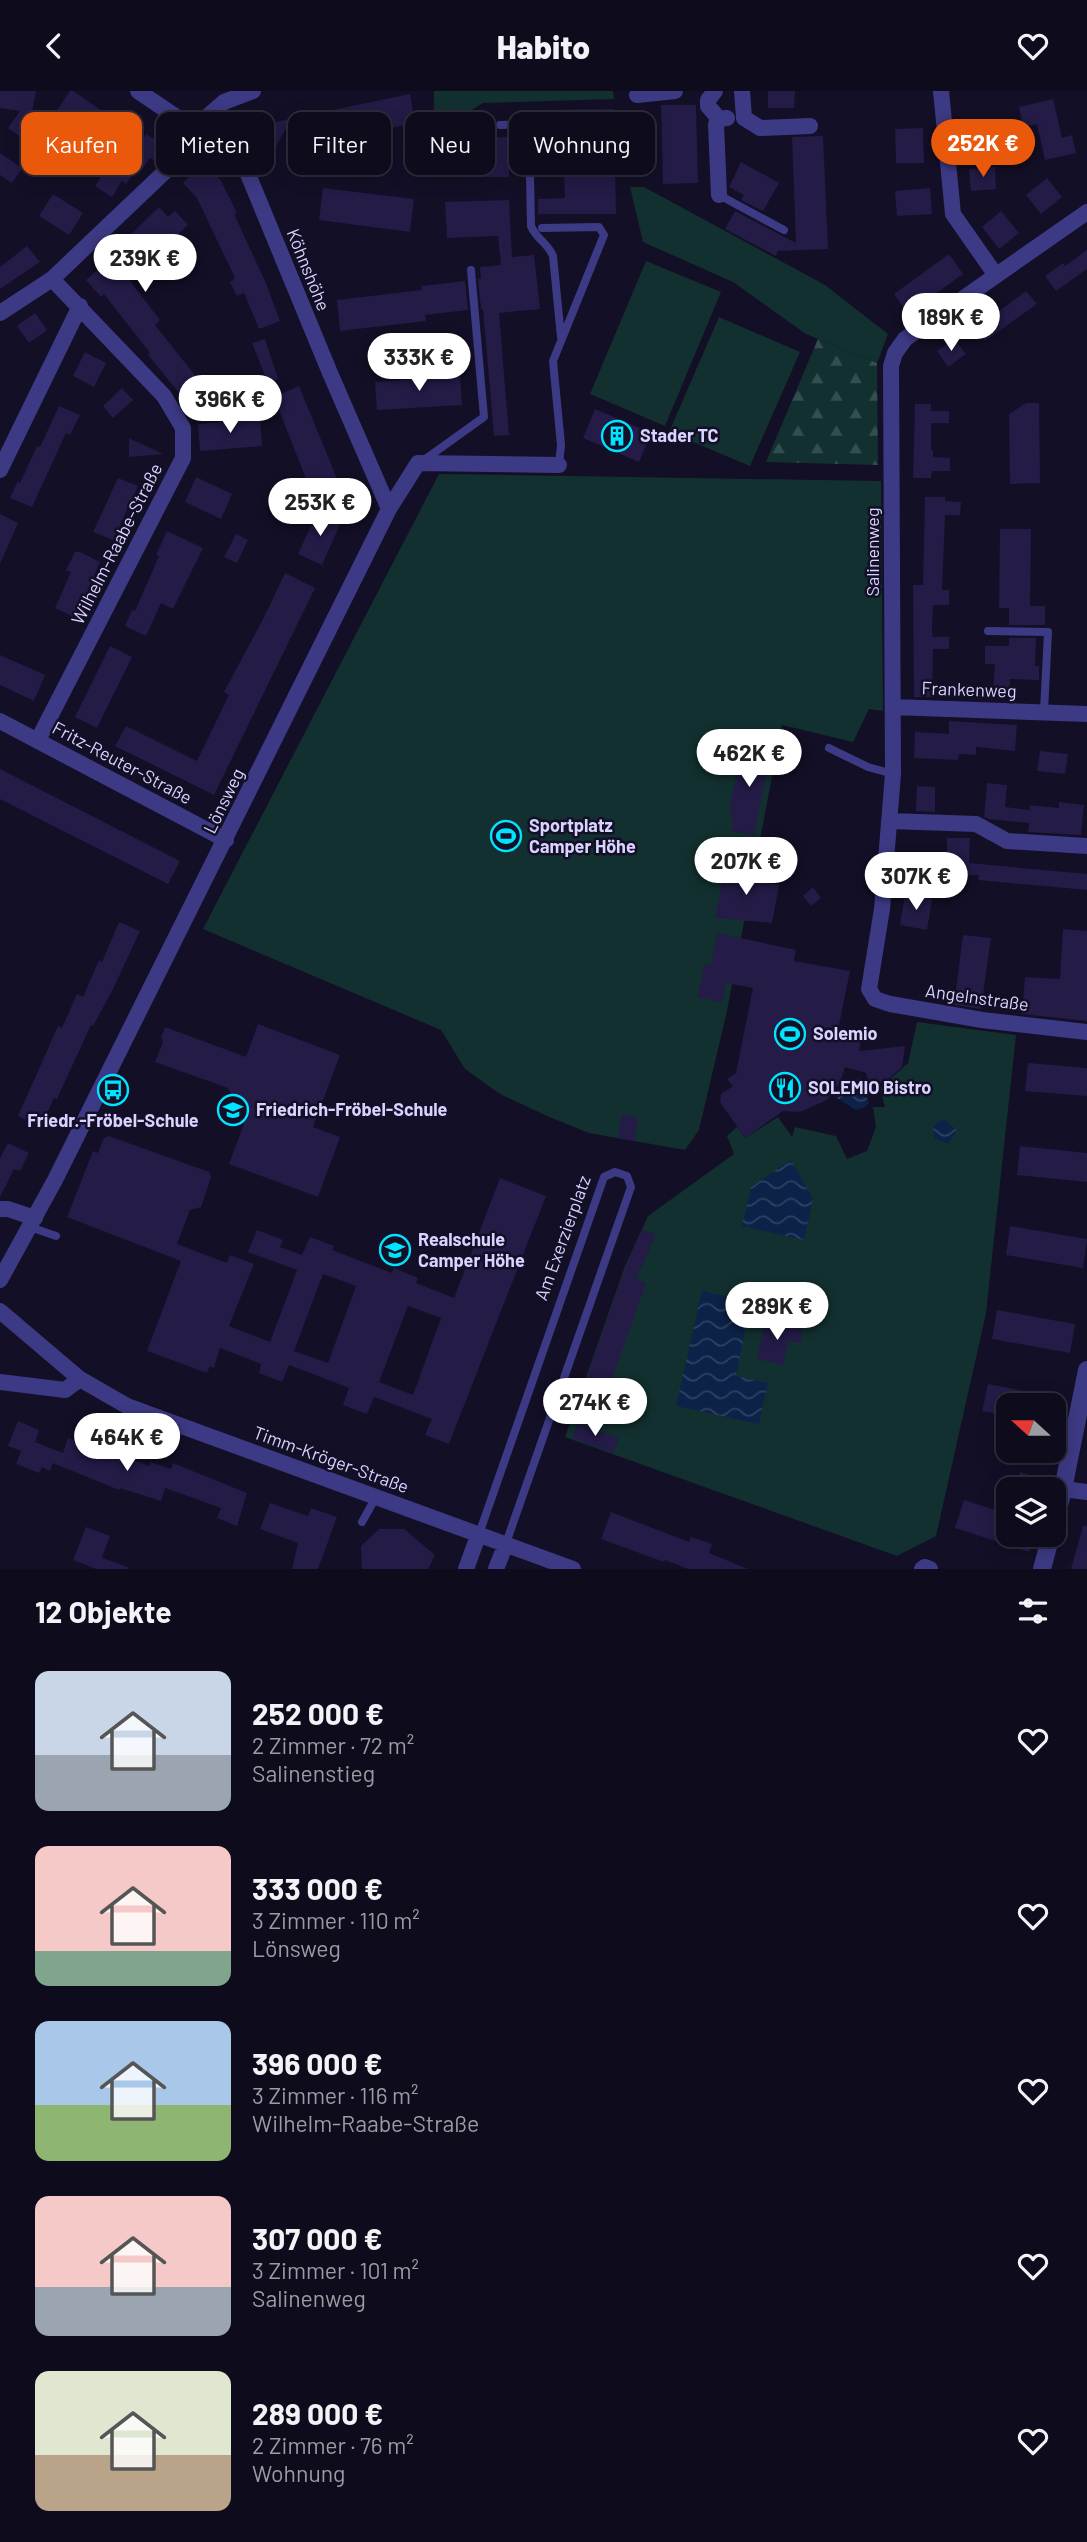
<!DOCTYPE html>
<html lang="de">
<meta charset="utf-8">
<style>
:root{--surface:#0e0b1c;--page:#1c1929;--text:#f1f3f6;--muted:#9b9ba3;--line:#2e2b3b;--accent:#ea580c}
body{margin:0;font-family:Barlow,sans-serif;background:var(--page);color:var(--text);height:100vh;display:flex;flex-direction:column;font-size:26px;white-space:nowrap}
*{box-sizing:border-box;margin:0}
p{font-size:23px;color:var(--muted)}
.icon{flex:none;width:38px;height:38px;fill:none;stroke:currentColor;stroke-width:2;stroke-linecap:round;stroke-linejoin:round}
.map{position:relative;height:1478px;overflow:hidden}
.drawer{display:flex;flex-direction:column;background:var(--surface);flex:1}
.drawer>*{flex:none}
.top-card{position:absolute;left:21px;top:21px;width:700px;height:63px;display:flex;gap:14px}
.needle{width:46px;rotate:291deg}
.tools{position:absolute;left:996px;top:1302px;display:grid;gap:14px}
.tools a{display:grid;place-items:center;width:70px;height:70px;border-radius:14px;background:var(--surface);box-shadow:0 4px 18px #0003,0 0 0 2px var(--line);font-size:35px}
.price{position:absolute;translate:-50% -60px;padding:0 16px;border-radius:24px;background:#fff;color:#222;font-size:23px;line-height:46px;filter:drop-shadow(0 2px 4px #0008)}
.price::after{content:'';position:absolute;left:50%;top:42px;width:21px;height:16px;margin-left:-10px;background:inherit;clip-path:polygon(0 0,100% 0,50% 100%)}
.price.current{background:var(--accent);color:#fff}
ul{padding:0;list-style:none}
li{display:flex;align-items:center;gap:21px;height:175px;padding:0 35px}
li span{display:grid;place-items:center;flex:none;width:196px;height:140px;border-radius:14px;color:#555}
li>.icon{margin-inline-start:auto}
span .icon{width:84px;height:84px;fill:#fffc;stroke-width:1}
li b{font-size:30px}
h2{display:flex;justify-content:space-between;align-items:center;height:84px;padding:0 35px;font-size:30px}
.pill{padding:0 24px;border-radius:14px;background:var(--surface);box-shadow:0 4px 18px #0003,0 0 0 2px var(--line);font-size:24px;line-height:63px}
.pill.current{background:var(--accent);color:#fff}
header{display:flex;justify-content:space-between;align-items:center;height:91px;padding:0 35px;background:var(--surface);font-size:32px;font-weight:800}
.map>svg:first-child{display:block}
</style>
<header><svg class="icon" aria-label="back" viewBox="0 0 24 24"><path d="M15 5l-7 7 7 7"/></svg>Habito<svg class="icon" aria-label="heart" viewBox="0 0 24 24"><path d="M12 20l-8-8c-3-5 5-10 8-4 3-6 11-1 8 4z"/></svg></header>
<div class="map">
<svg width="1087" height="1478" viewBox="0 0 1087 1478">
<defs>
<pattern id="forest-firs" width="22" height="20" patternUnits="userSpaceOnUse" patternTransform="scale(1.75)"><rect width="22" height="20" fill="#12302f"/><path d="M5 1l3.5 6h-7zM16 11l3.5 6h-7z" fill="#344d4e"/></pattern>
<pattern id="water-waves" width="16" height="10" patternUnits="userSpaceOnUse" patternTransform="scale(1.75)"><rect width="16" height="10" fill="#0c2248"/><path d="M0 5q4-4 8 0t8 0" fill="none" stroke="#2f4163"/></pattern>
</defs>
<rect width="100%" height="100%" fill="#130f26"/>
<path fill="#12302f" d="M434 0H613L614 8 483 12 434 42Z
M630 96H644L825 194 888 243 877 272 806 243 733 191 643 151Z
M646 170 721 201 665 335 590 303Z
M719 226 800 261 750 375 669 341Z
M439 383 881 390 883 620 869 618 853 651 782 634 727 920 699 1039 685 1059 589 1042 547 1025 500 1003 465 978 441 939 203 838Z
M917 931 1016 944 986 1222 936 1445 897 1465 565 1346 625 1175 648 1125 734 1063 727 1045 737 1036 745 1047 778 1026 792 1046 795 1036 836 1045 847 1068 867 1060 876 1036 873 1016H885L880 997 908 972Z"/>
<path fill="url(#forest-firs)" d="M818 248 877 272 878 374 766 371Z"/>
<path fill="url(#water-waves)" d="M861 986 864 1006 867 1007 869 1012 865 1016 856 1019 837 1007 846 993Z
M943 1028 957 1039 949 1053 934 1047 933 1036Z
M791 1069 813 1108 804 1149 742 1135 751 1096Z
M702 1200 751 1211 736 1285 768 1292 759 1333 676 1315Z"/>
<path fill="#241b47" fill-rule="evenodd" d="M0 0H36L26 50 8 37 20 20 0 17Z
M70 0H73L114 28 91 63 88 62 74 83 33 54Z
M768 0H795L794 17H768Z
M410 3 415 32 295 57 290 29 272 64 236 45 250 18 275 31Z
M1053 8 1062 47 1072 44 1076 62 1045 69 1037 33 1023 36 1019 16Z
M661 14H696L698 92 663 93Z
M614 18 616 123H538V108L565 107 564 86H538L537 19Z
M923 37 924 72H896L895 38Z
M146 43 164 54 154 69 150 67 140 81 136 79 126 93 122 90 112 106 95 95 105 80 109 82 118 68 123 71 133 56 137 58Z
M823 45 828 158 778 160 776 165 725 138 735 120 796 152 792 46Z
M509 46V86H443V47Z
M0 62 22 77 12 92 0 84Z
M204 71 221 90 237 122 234 123 266 192 280 230 259 238 244 202 237 205 230 191 235 187 197 107 183 92Z
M741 71 779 92 763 120 741 109 744 104 729 96Z
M995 76 996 98 971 100 969 78Z
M1047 87 1062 106 1041 123 1026 104Z
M323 97 414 108 410 141 319 129Z
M930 97 932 123 897 125 895 100Z
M53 103 83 122 69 144 39 125Z
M509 109 512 166 534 164 540 218 499 222 509 344 494 345 483 218H481L478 188H481L480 176 501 174 498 145 447 147 445 111Z
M159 116 168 126 175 120 188 134 130 190 160 229 155 234 202 293 184 308 148 264 150 262 104 203 101 206 86 189 118 161 116 158Z
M1001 120 1019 142 999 158 982 136Z
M27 155 40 171 0 198V176Z
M1087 159V178L1056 200 1045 185 1063 172 1065 175Z
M949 163 963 183 908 223 894 203Z
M465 190 468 219 425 224 426 230 340 240 337 209 422 199V195Z
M1026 200 1037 213 985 250 975 234 994 222 995 223Z
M35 222 47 239 29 252 17 235Z
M265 248 278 288 268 292 252 252Z
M954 248 966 263 948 276 937 260Z
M85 261 106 272 94 296 73 285Z
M460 285 462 314 377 319 375 291Z
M299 295 340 395 313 406 274 306Z
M122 297 133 309 113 327 103 315Z
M1026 312H1039L1040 392 1010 393 1009 323Z
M915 313H931V320H949V332H931V359H933V366L950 367V380H932L931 387H913Z
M59 315 80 324 70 344 66 342 32 416 10 407 18 390 20 392 37 355 40 356Z
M595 318 651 342 639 371 583 347Z
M260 328 262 355 200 360 198 333Z
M129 347 163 363 129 366Z
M196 386 232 403 221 428 185 411Z
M118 387 138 395 113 449 93 441Z
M925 406H945V410L961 411 960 424H945L942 499H949V514H933L932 539 933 546H949V558H933L932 606H914L913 494H923Z
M318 420 341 431 322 474 298 463Z
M0 423 18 432 0 473Z
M1000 438H1031L1030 515H1045V534H1009V517H999Z
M167 440 203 457 173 518 161 512 146 545 125 535 132 519 135 520 159 465 156 464Z
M236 443 248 449 237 472 224 466Z
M75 461H80L100 471 76 527 55 517 71 481 66 479Z
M285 482 315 497 214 704 115 655 126 635 197 670 229 604 224 601 265 524Z
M1009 547H1036L1035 575H1039V589L1010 588 1009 604 993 603 995 573H985V555H1009Z
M110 555 132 566 97 637 75 626Z
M0 564 45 584 34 610 0 594Z
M949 630 1017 634 1015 660 976 656V664L959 663 958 669 914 667 915 641 949 643Z
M743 653 771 659 754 744 731 740 733 728H730L732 720H729Z
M1040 660 1068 663 1065 683 1037 680Z
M0 678 180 770 168 793 0 708Z
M987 692 1007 694 1005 716 1030 719V714L1059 717V711L1084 714 1081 744 1028 741 1029 732 989 728 984 726Z
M917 695 935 696V721L916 720Z
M947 747H970L969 772 1087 783V799L978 789 979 784H947Z
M730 773 752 777 749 789 779 794 772 832 715 827 723 785 728 786Z
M813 796 821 807 811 815 803 805Z
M905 804 932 808 927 839 900 834Z
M119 831 140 840 113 898 93 935 91 934 57 1008 54 1007 41 1036 18 1025 58 935 62 937 77 903 83 906 99 869 102 871Z
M1063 838 1087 840V930L1022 923 1025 886 1060 888Z
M717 842 796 859 794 870 850 880 836 949 863 938 859 960 905 955 902 976 891 986 870 998 866 982 845 976 840 991 827 1009 800 1021 783 1020 745 1047 720 1011 721 1003 733 995 727 988 736 982 753 897 726 892 722 911 698 906 704 874 711 875Z
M963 844 991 847 981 918 954 914Z
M258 933 340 964 313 1036 340 1046 318 1106 229 1073 244 1033 228 997 155 971 163 951 161 946 165 936 246 966Z
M1028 972 1087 977V1005L1025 1000Z
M622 1024 638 1027 634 1050 618 1047Z
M109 1045 209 1081 211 1086 201 1116 190 1119 177 1153 227 1172 230 1164 254 1173 229 1235 270 1251 297 1179 248 1161 257 1139 283 1149 280 1156 302 1164 310 1146 334 1155 332 1159 392 1182 394 1177 418 1187 416 1192 454 1207 500 1087 546 1105 449 1353 425 1344 432 1328 374 1306 367 1323 343 1314 349 1297 289 1274 282 1291 259 1282 261 1273 220 1257 214 1277 210 1275 207 1282 147 1260 181 1170 67 1126 93 1060 98 1062 104 1047ZM323 1183 356 1195 328 1272 294 1260ZM408 1215 441 1227 413 1304 379 1291Z
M8 1052 29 1062 20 1080 14 1078 0 1106V1067Z
M1020 1055 1087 1062V1091L1017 1084Z
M1010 1135 1087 1148 1083 1177 1006 1164Z
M642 1138 656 1144 636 1188 646 1192 604 1311 581 1303 626 1175Z
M997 1219 1075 1233 1070 1262 992 1248Z
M765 1230 803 1239 800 1252 788 1250 783 1274 757 1268Z
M988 1293 1065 1308V1314H1008V1325L982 1320Z
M18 1330 39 1339 35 1351 63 1362 68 1347 106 1361 107 1358 149 1375 150 1371 171 1378 173 1372 247 1402 237 1435 217 1427 221 1417 165 1397 161 1410 120 1397 119 1399 53 1372 50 1380 42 1376 39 1382 16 1373 21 1360 8 1355Z
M577 1332 619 1347 613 1362 572 1347Z
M1020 1381 1053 1391 1051 1398H1015Z
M964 1409 1008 1423V1444H1034L1029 1461 955 1437Z
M270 1412 308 1425 311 1417 337 1426 318 1478H292L298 1452 260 1438Z
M611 1421 689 1451 691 1446 712 1453 709 1462 748 1478H688L665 1469 664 1471 601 1448Z
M1083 1435H1087V1478H1071Z
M86 1436 110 1445 102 1467 128 1476V1478H96L73 1469Z
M379 1438H404L435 1464 428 1478H362L361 1455Z"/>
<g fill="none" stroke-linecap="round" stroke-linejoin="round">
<path stroke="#3d3a85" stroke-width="8" d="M500 34 529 33 531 135C536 148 548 152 553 165L561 246
M719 104 784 139
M542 137 599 136 604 144 553 270 561 354 559 374
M424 369 484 326 471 179
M988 540 1048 541 1044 620
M829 657 868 676 893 683
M30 1136 56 1145
M362 1431 376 1406
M479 1443 604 1086 615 1081 627 1085 631 1096 505 1455"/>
<path stroke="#3d3a85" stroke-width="16" d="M138 0 243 71 330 282 389 418
M715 0 708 9V15L719 28 727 27
M742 0 744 27
M941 0 953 123 995 183
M637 4 675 0
M744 27 760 37 810 35
M719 104 716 33 719 28
M1087 121 905 248 895 262 891 275 893 683 882 818 869 898 875 908 890 913 982 929 1087 941
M0 222 52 188 193 54 209 24 224 11 253 0
M0 379 80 215
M893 616 1087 623
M0 630 226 749
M38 649 183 367V337L164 305 52 188
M890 730 976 733 1007 750 1087 755
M0 1118H8L35 1127
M0 1189 55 1089 389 418 418 372 559 374
M0 1220 80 1288 127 1315 573 1478
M0 1291 65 1299 80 1288
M1063 1398 1087 1401
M466 1478 478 1445
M496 1478 505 1455
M922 1478 925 1476 930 1478"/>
<path stroke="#3d3a85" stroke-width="18" d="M1054 1436 1063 1398 1087 1279
M1042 1478 1051 1444"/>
</g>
<defs>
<g id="building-ring" transform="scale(1.575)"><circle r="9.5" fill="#130f26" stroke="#00e5ff" stroke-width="1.5"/><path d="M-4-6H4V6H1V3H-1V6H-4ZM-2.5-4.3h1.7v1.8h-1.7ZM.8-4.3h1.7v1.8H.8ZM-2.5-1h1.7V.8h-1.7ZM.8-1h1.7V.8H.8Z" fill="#00e5ff"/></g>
<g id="stadium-ring" transform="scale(1.575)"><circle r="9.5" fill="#130f26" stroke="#00e5ff" stroke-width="1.5"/><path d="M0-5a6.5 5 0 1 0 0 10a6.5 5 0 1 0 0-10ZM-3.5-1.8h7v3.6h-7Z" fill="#00e5ff"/></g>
<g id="restaurant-ring" transform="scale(1.575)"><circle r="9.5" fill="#130f26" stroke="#00e5ff" stroke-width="1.5"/><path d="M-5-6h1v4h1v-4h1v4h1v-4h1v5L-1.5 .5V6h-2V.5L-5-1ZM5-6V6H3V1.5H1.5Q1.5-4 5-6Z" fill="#00e5ff"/></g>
<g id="bus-ring" transform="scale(1.575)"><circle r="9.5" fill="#130f26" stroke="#00e5ff" stroke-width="1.5"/><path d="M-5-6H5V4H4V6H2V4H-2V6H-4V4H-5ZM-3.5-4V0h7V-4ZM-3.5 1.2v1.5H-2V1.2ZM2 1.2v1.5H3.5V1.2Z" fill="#00e5ff"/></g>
<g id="school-ring" transform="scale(1.575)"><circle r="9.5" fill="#130f26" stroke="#00e5ff" stroke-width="1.5"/><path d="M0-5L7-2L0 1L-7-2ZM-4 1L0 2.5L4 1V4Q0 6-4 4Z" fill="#00e5ff"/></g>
</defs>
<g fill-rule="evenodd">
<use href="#building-ring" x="617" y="345"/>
<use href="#stadium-ring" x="506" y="745"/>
<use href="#stadium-ring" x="790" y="943"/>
<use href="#restaurant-ring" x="785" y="997"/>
<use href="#bus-ring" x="113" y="999"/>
<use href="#school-ring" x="233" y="1019"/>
<use href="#school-ring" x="395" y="1159"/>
</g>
<g text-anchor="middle" stroke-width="5" stroke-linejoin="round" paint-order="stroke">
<g font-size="18" fill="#d9d4ff" stroke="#130f26">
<text transform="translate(308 179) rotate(68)" y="6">Köhnshöhe</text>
<text transform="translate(117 453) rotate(-63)" y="6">Wilhelm-Raabe-Straße</text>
<text transform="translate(873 461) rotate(-90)" y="6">Salinenweg</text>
<text transform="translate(969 599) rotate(2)" y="6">Frankenweg</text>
<text transform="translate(122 672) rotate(28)" y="6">Fritz-Reuter-Straße</text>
<text transform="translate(224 710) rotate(-64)" y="6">Lönsweg</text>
<text transform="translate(977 907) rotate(8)" y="6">Angelnstraße</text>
<text transform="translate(563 1147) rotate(-70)" y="6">Am Exerzierplatz</text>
<text transform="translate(331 1369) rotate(20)" y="6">Timm-Kröger-Straße</text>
</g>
<g font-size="18" font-weight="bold" fill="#d9d4ff" stroke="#130f26" text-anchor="start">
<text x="640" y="351">Stader TC</text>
<text x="529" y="741">Sportplatz<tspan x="529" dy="21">Camper Höhe</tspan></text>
<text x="813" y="949">Solemio</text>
<text x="808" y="1003">SOLEMIO Bistro</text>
<text x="256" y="1025">Friedrich-Fröbel-Schule</text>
<text x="113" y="1036" text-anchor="middle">Friedr.-Fröbel-Schule</text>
<text x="418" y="1155">Realschule<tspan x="418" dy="21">Camper Höhe</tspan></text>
</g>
</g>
</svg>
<div class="tools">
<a><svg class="needle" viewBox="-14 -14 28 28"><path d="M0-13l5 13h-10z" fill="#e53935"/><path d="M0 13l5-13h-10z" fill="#9b9ba3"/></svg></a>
<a><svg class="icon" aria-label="layers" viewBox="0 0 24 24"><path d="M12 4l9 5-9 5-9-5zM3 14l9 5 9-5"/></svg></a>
</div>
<b class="price current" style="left:983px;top:88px">252K €</b>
<b class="price" style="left:145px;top:203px">239K €</b>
<b class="price" style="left:951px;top:262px">189K €</b>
<b class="price" style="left:419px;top:302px">333K €</b>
<b class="price" style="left:230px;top:344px">396K €</b>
<b class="price" style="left:320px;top:447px">253K €</b>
<b class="price" style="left:749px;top:698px">462K €</b>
<b class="price" style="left:746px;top:806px">207K €</b>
<b class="price" style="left:916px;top:821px">307K €</b>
<b class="price" style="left:777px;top:1251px">289K €</b>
<b class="price" style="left:595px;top:1347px">274K €</b>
<b class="price" style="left:127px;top:1382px">464K €</b>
<div class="top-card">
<a class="pill current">Kaufen</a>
<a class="pill">Mieten</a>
<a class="pill">Filter</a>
<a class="pill">Neu</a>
<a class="pill">Wohnung</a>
</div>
</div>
<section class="drawer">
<h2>12 Objekte<svg class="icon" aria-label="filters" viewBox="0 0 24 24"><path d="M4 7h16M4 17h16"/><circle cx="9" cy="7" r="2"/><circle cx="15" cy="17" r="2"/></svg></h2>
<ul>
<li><span style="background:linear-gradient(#c9d6e8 60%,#9aa5b1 0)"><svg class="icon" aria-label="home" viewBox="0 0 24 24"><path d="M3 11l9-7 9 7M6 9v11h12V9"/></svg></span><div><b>252 000 €</b><p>2 Zimmer · 72 m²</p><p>Salinenstieg</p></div><svg class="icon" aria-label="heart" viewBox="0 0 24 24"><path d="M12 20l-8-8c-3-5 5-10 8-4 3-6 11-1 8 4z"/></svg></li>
<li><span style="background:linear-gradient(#f6c9c9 75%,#7fa58c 0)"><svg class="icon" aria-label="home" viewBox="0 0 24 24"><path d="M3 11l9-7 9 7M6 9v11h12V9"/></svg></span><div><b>333 000 €</b><p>3 Zimmer · 110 m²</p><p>Lönsweg</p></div><svg class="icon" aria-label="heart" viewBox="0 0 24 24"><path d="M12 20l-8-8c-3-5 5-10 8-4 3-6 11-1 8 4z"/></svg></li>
<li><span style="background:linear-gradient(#a9c7e8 60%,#8fb573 0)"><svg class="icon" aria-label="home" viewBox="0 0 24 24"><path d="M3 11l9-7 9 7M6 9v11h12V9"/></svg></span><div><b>396 000 €</b><p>3 Zimmer · 116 m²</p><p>Wilhelm-Raabe-Straße</p></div><svg class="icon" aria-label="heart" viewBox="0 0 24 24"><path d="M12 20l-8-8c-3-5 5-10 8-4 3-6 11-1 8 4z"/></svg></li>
<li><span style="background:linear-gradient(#f6c9c9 65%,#9aa5b1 0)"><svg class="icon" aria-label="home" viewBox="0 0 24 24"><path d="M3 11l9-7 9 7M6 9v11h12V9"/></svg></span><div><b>307 000 €</b><p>3 Zimmer · 101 m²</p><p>Salinenweg</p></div><svg class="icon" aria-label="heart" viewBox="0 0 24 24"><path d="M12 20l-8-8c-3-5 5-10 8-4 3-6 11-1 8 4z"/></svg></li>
<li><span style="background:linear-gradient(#dfe7d0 60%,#b9a48a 0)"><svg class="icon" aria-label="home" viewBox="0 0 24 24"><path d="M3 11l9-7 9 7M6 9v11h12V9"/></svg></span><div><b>289 000 €</b><p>2 Zimmer · 76 m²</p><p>Wohnung</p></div><svg class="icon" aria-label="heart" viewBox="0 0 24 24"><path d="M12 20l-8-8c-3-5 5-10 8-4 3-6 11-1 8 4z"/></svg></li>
</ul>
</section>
